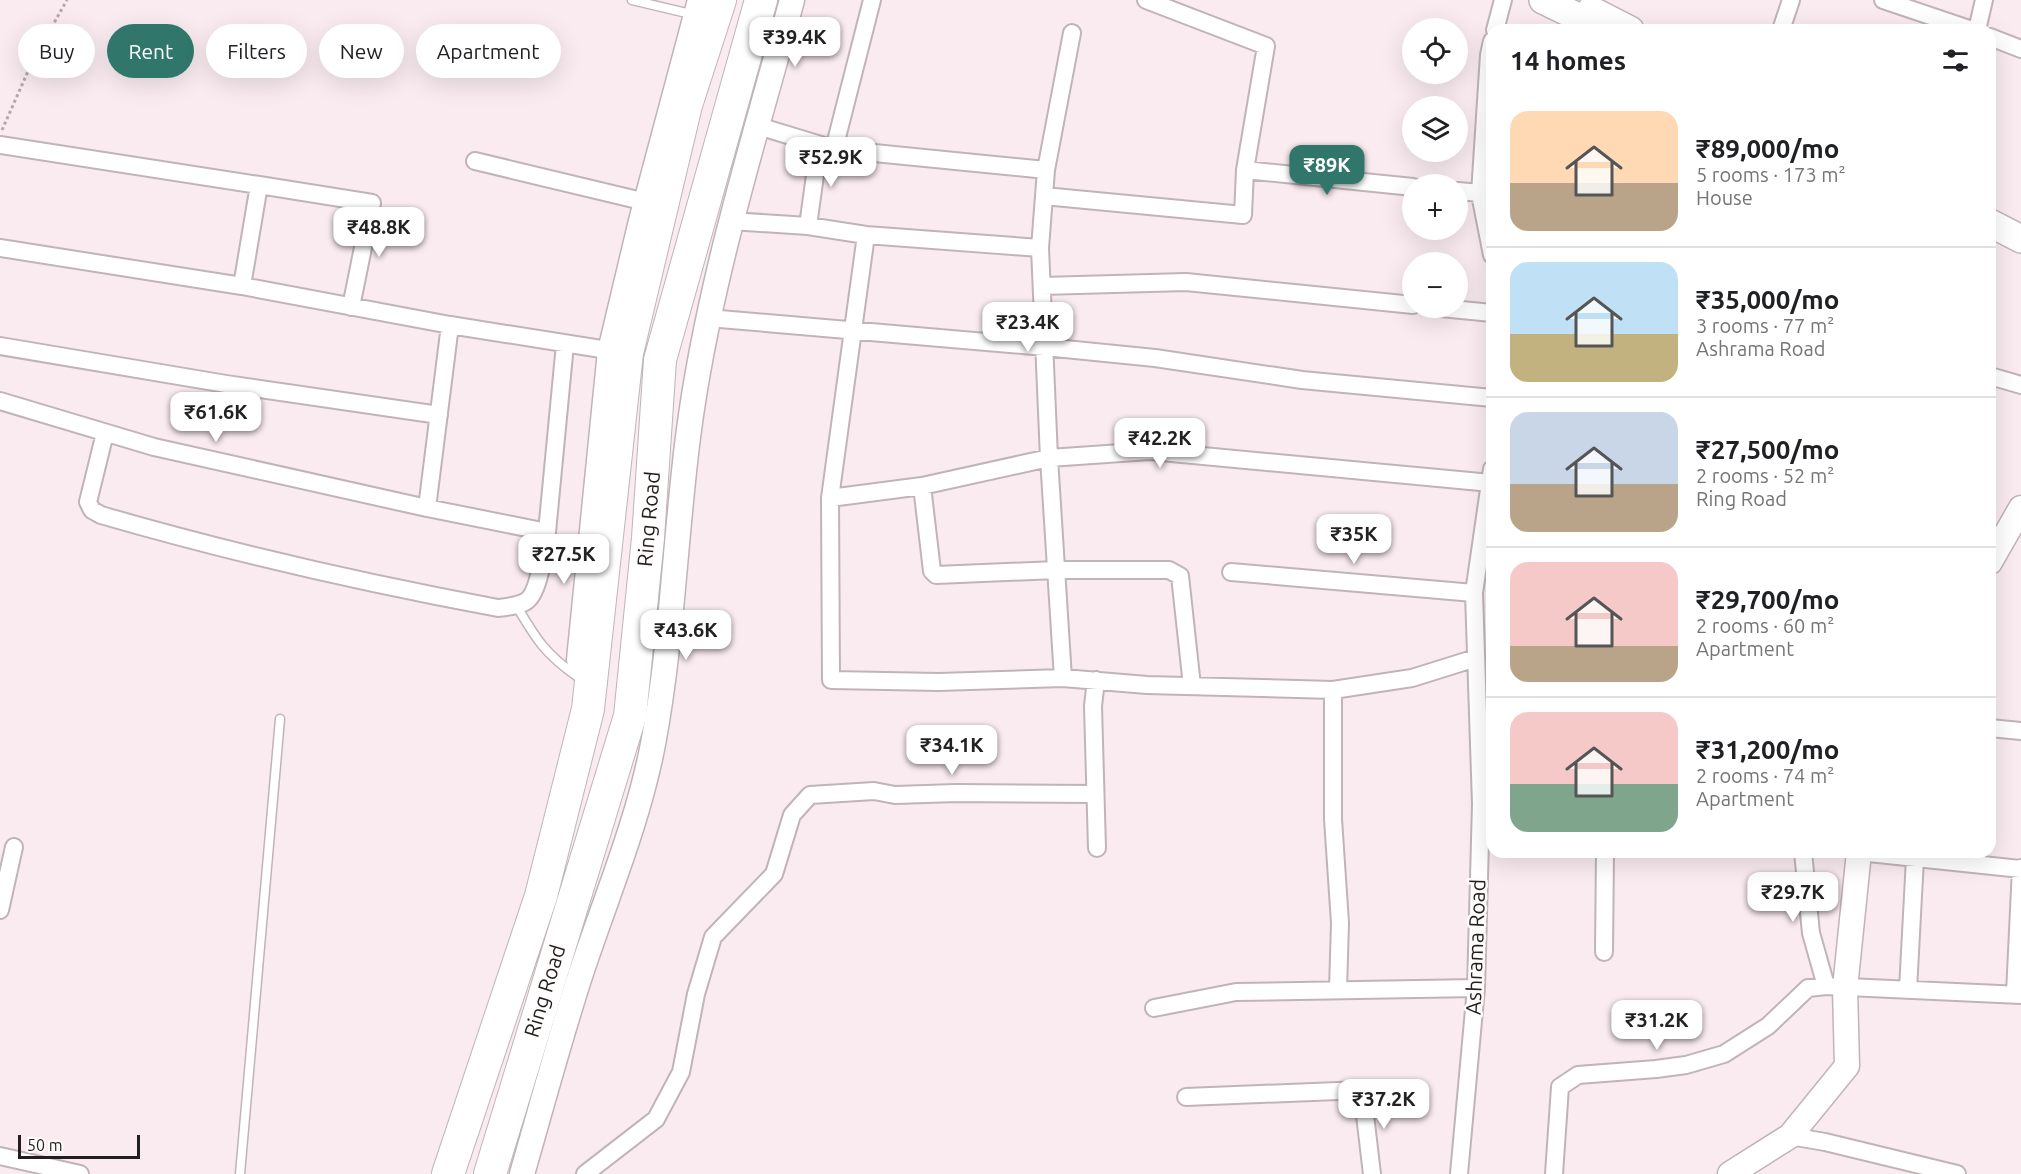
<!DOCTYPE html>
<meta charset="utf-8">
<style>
:root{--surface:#fff;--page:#f2f2f2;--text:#202124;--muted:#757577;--line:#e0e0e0;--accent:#31766a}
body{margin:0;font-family:Ubuntu,sans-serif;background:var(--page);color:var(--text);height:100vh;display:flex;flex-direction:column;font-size:22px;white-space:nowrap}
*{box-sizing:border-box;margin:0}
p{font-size:20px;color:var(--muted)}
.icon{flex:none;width:33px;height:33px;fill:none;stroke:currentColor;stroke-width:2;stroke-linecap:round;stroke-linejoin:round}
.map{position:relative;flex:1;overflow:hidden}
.drawer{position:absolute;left:1486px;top:24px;width:510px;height:834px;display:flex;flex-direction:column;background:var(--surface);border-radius:18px;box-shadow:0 6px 24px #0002}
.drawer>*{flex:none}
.banner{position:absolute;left:18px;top:24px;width:570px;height:54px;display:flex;gap:12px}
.buttons{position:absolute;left:1402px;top:18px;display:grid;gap:12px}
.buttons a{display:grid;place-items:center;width:66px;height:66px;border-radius:50%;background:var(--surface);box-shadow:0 6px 24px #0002;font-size:30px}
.scale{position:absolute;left:18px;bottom:15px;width:122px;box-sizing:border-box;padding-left:6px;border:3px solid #221e1f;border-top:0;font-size:16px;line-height:21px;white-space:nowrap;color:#221e1f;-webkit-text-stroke:4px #fffcfc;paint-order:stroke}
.price{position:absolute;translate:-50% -51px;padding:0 14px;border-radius:12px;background:#fff;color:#222;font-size:20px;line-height:39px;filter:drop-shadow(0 2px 3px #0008)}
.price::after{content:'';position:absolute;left:50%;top:36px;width:18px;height:14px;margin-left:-9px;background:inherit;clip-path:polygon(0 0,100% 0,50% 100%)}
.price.current{background:var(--accent);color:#fff}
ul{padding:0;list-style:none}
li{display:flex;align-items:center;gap:18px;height:150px;padding:0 24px}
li+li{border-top:2px solid var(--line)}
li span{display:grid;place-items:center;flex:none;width:168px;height:120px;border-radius:18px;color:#555}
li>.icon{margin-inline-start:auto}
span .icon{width:72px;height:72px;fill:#fffc;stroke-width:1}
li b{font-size:26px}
h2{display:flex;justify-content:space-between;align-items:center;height:72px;padding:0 24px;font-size:26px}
.tag{padding:0 21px;border-radius:27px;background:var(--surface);box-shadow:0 6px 24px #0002;font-size:21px;line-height:54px}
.tag.current{background:var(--accent);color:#fff}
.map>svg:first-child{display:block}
</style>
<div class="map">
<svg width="2021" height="1174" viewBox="0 0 2021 1174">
<rect width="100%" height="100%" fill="#f9ebef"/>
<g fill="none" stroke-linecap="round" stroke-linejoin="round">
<g stroke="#c1b4b7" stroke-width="11">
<path id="lane" d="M632 0 695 15
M516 605C536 639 545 654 578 677
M240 1174 280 719"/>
</g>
<g stroke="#c1b4b7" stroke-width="20">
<path id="street" d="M1883 0 1972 30
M1495 30 1503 0
M1781 30 1791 0
M1977 30 1984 0
M1990 37 2021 49
M1492 41 1489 55 1480 194 1492 255
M758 126 834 149 1046 170
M0 145 259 185 242 286
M834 149 872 0
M475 161 646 202
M1245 170 1413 187
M259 185 372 203 351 307
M1458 191 1492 194
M1044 196 1243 215 1245 170 1266 46 1146 0
M731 221 808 226 866 235 1040 248
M808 226 819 146
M866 235 830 498 831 680 939 682 1063 678 1147 685 1333 690 1412 678 1476 658
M0 248 242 286 450 325 620 352
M1042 286 1186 282 1413 305
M1441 308 1492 313
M708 318 1045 347 1155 358 1302 380 1492 398
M450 325 427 508 547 532 565 344
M0 346 226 384 439 415
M1990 376 2021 385
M0 401 154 447 427 508
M105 433 88 502 92 510 101 515C232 553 364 583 498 608 507 607 517 606 525 602 540 594 544 548 547 532
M922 486 932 571 936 575 1056 570H1169L1180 576 1192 686
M830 498 922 486 1049 458 1150 451 1491 483
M1231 572 1474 593
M1063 678 1049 458 1040 248 1046 170 1072 33
M1096 680 1093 706 1097 848
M1333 690V819L1340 923 1338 989
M1990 728 2021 731
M1803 852 1811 933 1826 986
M1859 852 2021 869
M0 910 14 847
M1604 952 1605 852
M1908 990 1915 858
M2015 994 2021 868
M1154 1008 1236 992 1476 988
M1186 1097 1362 1090 1372 1174
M1790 1136 1825 1142 1957 1174
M0 1156 80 1174
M585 1174 656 1119 681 1072 696 994 713 937 774 874 792 815 810 795 874 791 895 795 956 793 1095 794
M1459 1174 1476 988 1481 804 1474 593 1492 469
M1554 1174 1560 1087 1578 1075 1656 1069 1686 1065 1724 1054 1768 1026 1808 988 1826 986 2021 995"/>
</g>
<g stroke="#c1b4b7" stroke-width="27">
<path id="secondary" d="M1990 562 2021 508
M579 660 610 351 641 221 700 0
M522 1174C541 1108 559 1041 580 976 605 900 638 823 653 744 672 643 675 539 688 437 707 288 753 144 792 0
M1730 1174 1790 1136 1847 1066 1845 988 1859 852"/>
</g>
<g stroke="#c1b4b7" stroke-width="30">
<path id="primary" d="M1543 0 1605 30
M1591 10 1630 30
M1990 223 2021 239"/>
</g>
<g stroke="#c1b4b7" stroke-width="34">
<path id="highway" d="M448 1174 541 896 588 709 627 353 686 105 720 0
M490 1174 630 716 648 538 660 360 761 0"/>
</g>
<path stroke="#b2a7aa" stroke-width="3" stroke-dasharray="3 3" stroke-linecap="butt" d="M2 130 33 60 67 0"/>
<use href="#lane" stroke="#fff" stroke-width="8"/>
<use href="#street" stroke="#fff" stroke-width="16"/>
<use href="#secondary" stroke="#fff" stroke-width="24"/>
<use href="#primary" stroke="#fff" stroke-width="27"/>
<use href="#highway" stroke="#fff" stroke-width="32"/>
</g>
<g text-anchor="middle" stroke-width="5" stroke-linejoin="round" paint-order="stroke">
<g font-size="21" fill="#221e1f" stroke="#fffcfc">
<text transform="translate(649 519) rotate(-85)" y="7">Ring Road</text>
<text transform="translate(1476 947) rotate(-88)" y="7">Ashrama Road</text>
<text transform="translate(545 991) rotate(-73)" y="7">Ring Road</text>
</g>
</g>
</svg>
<div class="buttons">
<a><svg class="icon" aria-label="locate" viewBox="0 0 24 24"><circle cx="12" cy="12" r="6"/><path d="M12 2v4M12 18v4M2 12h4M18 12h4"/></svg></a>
<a><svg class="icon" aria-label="layers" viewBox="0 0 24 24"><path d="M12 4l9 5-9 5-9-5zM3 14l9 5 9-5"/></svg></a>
<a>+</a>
<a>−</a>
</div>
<div class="scale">50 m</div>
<b class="price" style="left:795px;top:68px">₹39.4K</b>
<b class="price" style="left:831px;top:188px">₹52.9K</b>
<b class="price current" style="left:1327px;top:196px">₹89K</b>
<b class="price" style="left:379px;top:258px">₹48.8K</b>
<b class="price" style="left:1028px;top:353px">₹23.4K</b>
<b class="price" style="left:216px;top:443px">₹61.6K</b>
<b class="price" style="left:1160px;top:469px">₹42.2K</b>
<b class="price" style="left:1354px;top:565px">₹35K</b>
<b class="price" style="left:564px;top:585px">₹27.5K</b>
<b class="price" style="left:686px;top:661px">₹43.6K</b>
<b class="price" style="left:952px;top:776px">₹34.1K</b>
<b class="price" style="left:1793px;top:923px">₹29.7K</b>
<b class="price" style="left:1657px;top:1051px">₹31.2K</b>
<b class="price" style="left:1384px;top:1130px">₹37.2K</b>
<div class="banner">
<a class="tag">Buy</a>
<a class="tag current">Rent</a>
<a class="tag">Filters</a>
<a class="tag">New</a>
<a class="tag">Apartment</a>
</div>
<section class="drawer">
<h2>14 homes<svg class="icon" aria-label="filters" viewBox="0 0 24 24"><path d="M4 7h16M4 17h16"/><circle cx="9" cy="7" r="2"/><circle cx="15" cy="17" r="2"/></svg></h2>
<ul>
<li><span style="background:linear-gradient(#ffd9b3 60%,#b9a48a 0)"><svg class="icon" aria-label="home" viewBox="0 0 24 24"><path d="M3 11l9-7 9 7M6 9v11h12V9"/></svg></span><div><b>₹89,000/mo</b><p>5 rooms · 173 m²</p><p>House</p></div></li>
<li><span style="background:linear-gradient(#bfe0f5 60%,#c2b280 0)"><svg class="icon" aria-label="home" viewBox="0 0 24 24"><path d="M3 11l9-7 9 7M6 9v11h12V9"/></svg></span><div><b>₹35,000/mo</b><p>3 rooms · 77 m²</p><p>Ashrama Road</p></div></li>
<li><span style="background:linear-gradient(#c9d6e8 60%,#b9a48a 0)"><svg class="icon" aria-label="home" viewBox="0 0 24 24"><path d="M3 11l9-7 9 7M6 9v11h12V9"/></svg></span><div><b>₹27,500/mo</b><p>2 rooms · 52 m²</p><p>Ring Road</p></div></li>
<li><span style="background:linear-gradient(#f6c9c9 70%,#b9a48a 0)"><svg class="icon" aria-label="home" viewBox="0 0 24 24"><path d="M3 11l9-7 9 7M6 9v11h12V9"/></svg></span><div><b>₹29,700/mo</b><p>2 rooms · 60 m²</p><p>Apartment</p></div></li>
<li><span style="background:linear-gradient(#f6c9c9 60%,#7fa58c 0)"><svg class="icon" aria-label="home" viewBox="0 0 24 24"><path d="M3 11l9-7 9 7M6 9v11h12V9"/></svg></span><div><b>₹31,200/mo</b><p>2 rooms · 74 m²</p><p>Apartment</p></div></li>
</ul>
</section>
</div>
